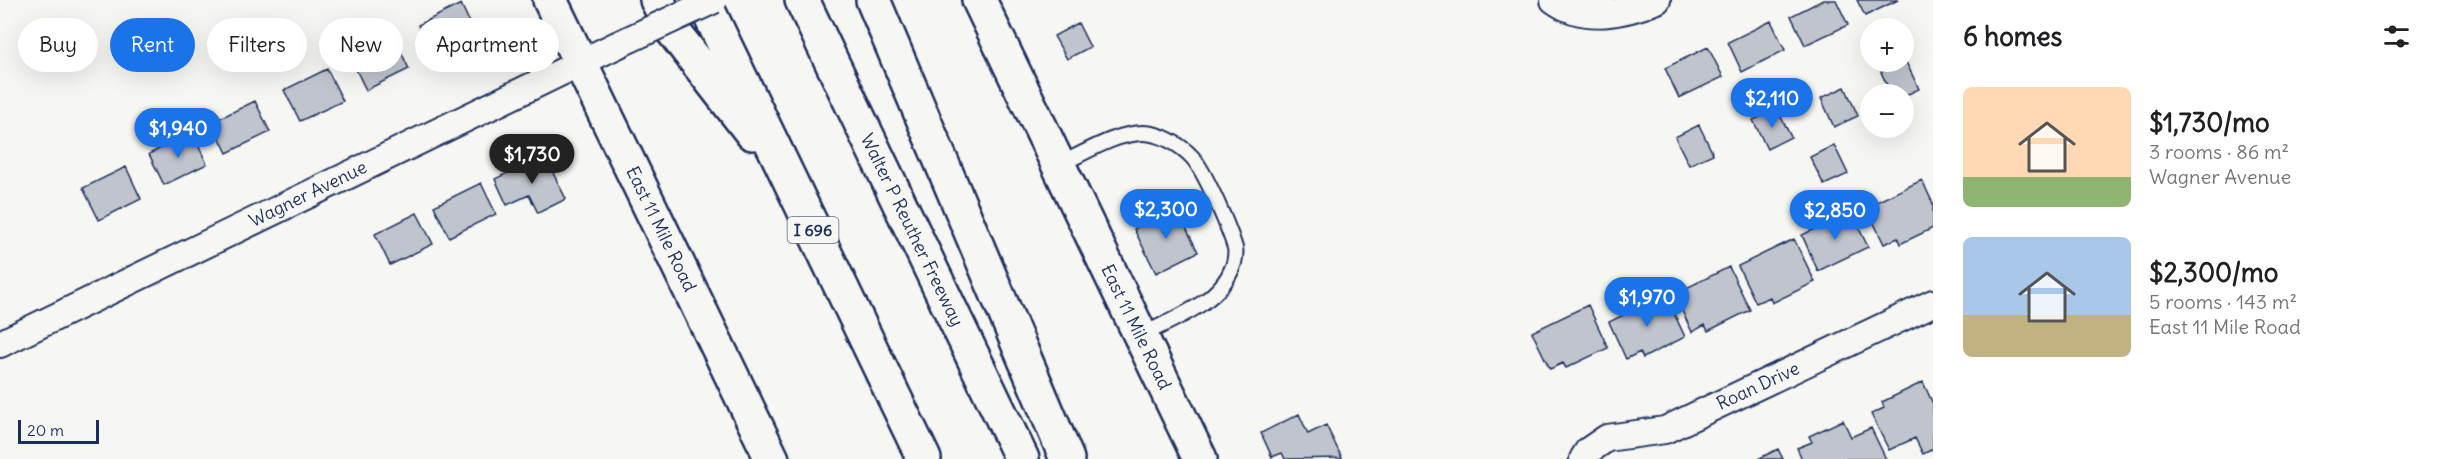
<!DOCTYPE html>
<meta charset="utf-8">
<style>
:root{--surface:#fff;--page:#f6f6f6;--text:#202124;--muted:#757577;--accent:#1a73e8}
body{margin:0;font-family:Delius,sans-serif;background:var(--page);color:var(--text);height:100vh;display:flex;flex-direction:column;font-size:22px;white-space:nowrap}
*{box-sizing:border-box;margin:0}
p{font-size:20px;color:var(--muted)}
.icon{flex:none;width:33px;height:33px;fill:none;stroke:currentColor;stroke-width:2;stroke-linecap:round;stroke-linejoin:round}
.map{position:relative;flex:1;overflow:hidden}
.details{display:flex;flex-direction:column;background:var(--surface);width:510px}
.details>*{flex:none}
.banner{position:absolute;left:18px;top:18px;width:570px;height:54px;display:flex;gap:12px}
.tools{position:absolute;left:1860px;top:18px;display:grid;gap:12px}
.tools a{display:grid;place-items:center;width:54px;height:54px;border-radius:50%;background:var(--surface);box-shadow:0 6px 24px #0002;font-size:30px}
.scale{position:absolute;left:18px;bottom:15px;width:81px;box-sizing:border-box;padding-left:6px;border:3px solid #1b2f5e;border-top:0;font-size:16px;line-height:21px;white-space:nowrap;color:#1b2f5e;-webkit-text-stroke:4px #f6f6f2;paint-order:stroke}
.price{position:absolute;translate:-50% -51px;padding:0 14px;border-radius:21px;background:var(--accent);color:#fff;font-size:20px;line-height:39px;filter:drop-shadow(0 2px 3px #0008)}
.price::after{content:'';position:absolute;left:50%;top:36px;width:18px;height:14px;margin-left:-9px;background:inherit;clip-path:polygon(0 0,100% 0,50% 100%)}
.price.current{background:#222;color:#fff}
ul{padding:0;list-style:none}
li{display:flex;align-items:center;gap:18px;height:150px;padding:0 30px}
li span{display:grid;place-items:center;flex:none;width:168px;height:120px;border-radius:9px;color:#555}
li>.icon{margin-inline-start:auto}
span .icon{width:72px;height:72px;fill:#fffc;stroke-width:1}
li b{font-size:26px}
h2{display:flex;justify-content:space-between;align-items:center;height:72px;padding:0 30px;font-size:26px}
.chip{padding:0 21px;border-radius:27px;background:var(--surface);box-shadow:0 6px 24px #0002;font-size:21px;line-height:54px}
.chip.current{background:var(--accent);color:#fff}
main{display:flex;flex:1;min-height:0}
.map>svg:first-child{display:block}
</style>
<main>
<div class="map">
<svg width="1933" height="459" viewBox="0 0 1933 459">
<rect width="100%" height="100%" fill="#f6f6f2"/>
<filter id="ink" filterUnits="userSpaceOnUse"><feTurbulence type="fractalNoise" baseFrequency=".0167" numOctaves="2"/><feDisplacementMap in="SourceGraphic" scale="12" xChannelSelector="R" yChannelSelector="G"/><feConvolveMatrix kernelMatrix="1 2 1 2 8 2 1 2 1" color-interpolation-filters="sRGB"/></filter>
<g filter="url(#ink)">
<path fill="#c0c4cd" stroke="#1b2f5e" stroke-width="1.5" d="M1823 0H1836L1848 25 1805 45 1791 16Z
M1857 0H1898L1865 16Z
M461 4 476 36 433 57 418 25Z
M1771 21 1785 50 1742 72 1728 42Z
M1078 23 1090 47 1067 59 1054 36Z
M394 37 409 69 366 90 351 59Z
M1708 47 1723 77 1679 98 1665 68Z
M1905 60 1919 89 1904 96 1891 94 1881 72Z
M327 69 343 101 300 121 284 90Z
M1845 87 1858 116 1834 127 1821 98Z
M255 101 270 132 227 153 212 122Z
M1777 109 1791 137 1767 149 1753 120Z
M1699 125 1713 154 1689 165 1675 137Z
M192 132 207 164 164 185 149 154Z
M1834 145 1848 174 1824 185 1810 157Z
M544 155 566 199 538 213 529 195 507 205 495 179Z
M126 167 141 199 99 220 83 188Z
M1922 180 1933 204V228L1900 244 1898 238 1884 244 1866 207Z
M481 183 496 214 449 237 434 206Z
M1176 208 1198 252 1156 273 1134 229Z
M1851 212 1868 247 1818 271 1802 235Z
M417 213 433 244 390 265 375 234Z
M1794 239 1815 282 1772 303 1770 297 1756 303 1738 266Z
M1729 267 1750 310 1708 331 1705 325 1692 332 1674 294Z
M1665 294 1685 337 1643 358 1640 352 1626 359 1609 322Z
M1588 305 1608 348 1566 368 1563 363 1550 369 1532 332Z
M1923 382 1933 404V449L1923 454 1915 438 1889 450 1871 414 1884 408 1882 402Z
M1299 414 1308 434 1326 425 1342 458 1285 459 1282 453 1272 457 1261 433Z
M1843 420 1851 437 1871 428 1886 459H1802L1797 448 1812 442 1809 436Z
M1778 449 1783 459H1758Z"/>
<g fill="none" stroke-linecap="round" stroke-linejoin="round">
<g stroke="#1b2f5e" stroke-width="18">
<path id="service" d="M1058 165C1083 154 1115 133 1143 133 1160 133 1181 145 1192 157 1205 171 1229 228 1235 248 1236 252 1235 261 1233 266 1220 303 1173 319 1140 336"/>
</g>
<g stroke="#1b2f5e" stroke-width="30">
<path id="minor" d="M1554 0C1585 23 1625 13 1657 0
M0 344 617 45
M1583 459 1588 451 1607 438 1665 430 1933 303"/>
</g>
<g stroke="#1b2f5e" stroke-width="38">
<path id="secondary" d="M550 0 772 459
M979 0 1200 459"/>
</g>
<g stroke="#1b2f5e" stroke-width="38">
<path id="motorway" d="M657 0 673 31 752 133
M703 0 924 459
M802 0 1022 459
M873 0 1067 459"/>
</g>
<use href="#service" stroke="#f6f6f2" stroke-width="14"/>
<use href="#minor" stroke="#f6f6f2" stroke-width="26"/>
<use href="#secondary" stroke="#f6f6f2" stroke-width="33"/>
<use href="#motorway" stroke="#f6f6f2" stroke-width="33"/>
<g stroke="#1b2f5e" stroke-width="30" stroke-linecap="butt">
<path id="minor-bridge" d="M617 45 714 0"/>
</g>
<use href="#minor-bridge" stroke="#f6f6f2" stroke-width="26"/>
</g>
</g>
<g text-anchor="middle" stroke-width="4.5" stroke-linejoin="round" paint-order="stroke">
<rect fill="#f6f6f2" stroke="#5d6b8a" stroke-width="1.5" x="787.5" y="217" width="51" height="26" rx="4.5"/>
<g font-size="16" font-weight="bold" fill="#1b2f5e">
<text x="813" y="236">I 696</text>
</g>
<g font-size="18" fill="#1b2f5e" stroke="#f6f6f2">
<text transform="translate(308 194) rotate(-26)" y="6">Wagner Avenue</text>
<text transform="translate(661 229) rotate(64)" y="6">East 11 Mile Road</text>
<text transform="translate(912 230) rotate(64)" y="6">Walter P Reuther Freeway</text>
<text transform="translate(1136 327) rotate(64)" y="6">East 11 Mile Road</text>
<text transform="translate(1758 386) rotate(-25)" y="6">Roan Drive</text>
</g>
</g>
</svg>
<div class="tools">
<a>+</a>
<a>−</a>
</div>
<div class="scale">20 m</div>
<b class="price" style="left:1772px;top:129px">$2,110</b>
<b class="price" style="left:178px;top:159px">$1,940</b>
<b class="price current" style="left:532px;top:185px">$1,730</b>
<b class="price" style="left:1166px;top:240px">$2,300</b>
<b class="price" style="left:1835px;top:241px">$2,850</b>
<b class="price" style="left:1647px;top:328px">$1,970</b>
<div class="banner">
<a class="chip">Buy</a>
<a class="chip current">Rent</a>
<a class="chip">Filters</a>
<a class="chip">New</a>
<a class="chip">Apartment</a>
</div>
</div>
<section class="details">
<h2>6 homes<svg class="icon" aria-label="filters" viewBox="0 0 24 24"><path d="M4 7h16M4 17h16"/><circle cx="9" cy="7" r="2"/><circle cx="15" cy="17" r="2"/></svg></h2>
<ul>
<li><span style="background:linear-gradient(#ffd9b3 75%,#8fb573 0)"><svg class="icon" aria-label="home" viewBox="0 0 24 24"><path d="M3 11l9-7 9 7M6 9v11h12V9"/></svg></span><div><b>$1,730/mo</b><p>3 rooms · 86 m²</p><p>Wagner Avenue</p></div></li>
<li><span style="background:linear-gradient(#a9c7e8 65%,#c2b280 0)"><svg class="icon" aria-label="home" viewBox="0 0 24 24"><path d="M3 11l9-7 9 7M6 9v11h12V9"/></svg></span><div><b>$2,300/mo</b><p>5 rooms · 143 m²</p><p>East 11 Mile Road</p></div></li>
</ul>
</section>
</main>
